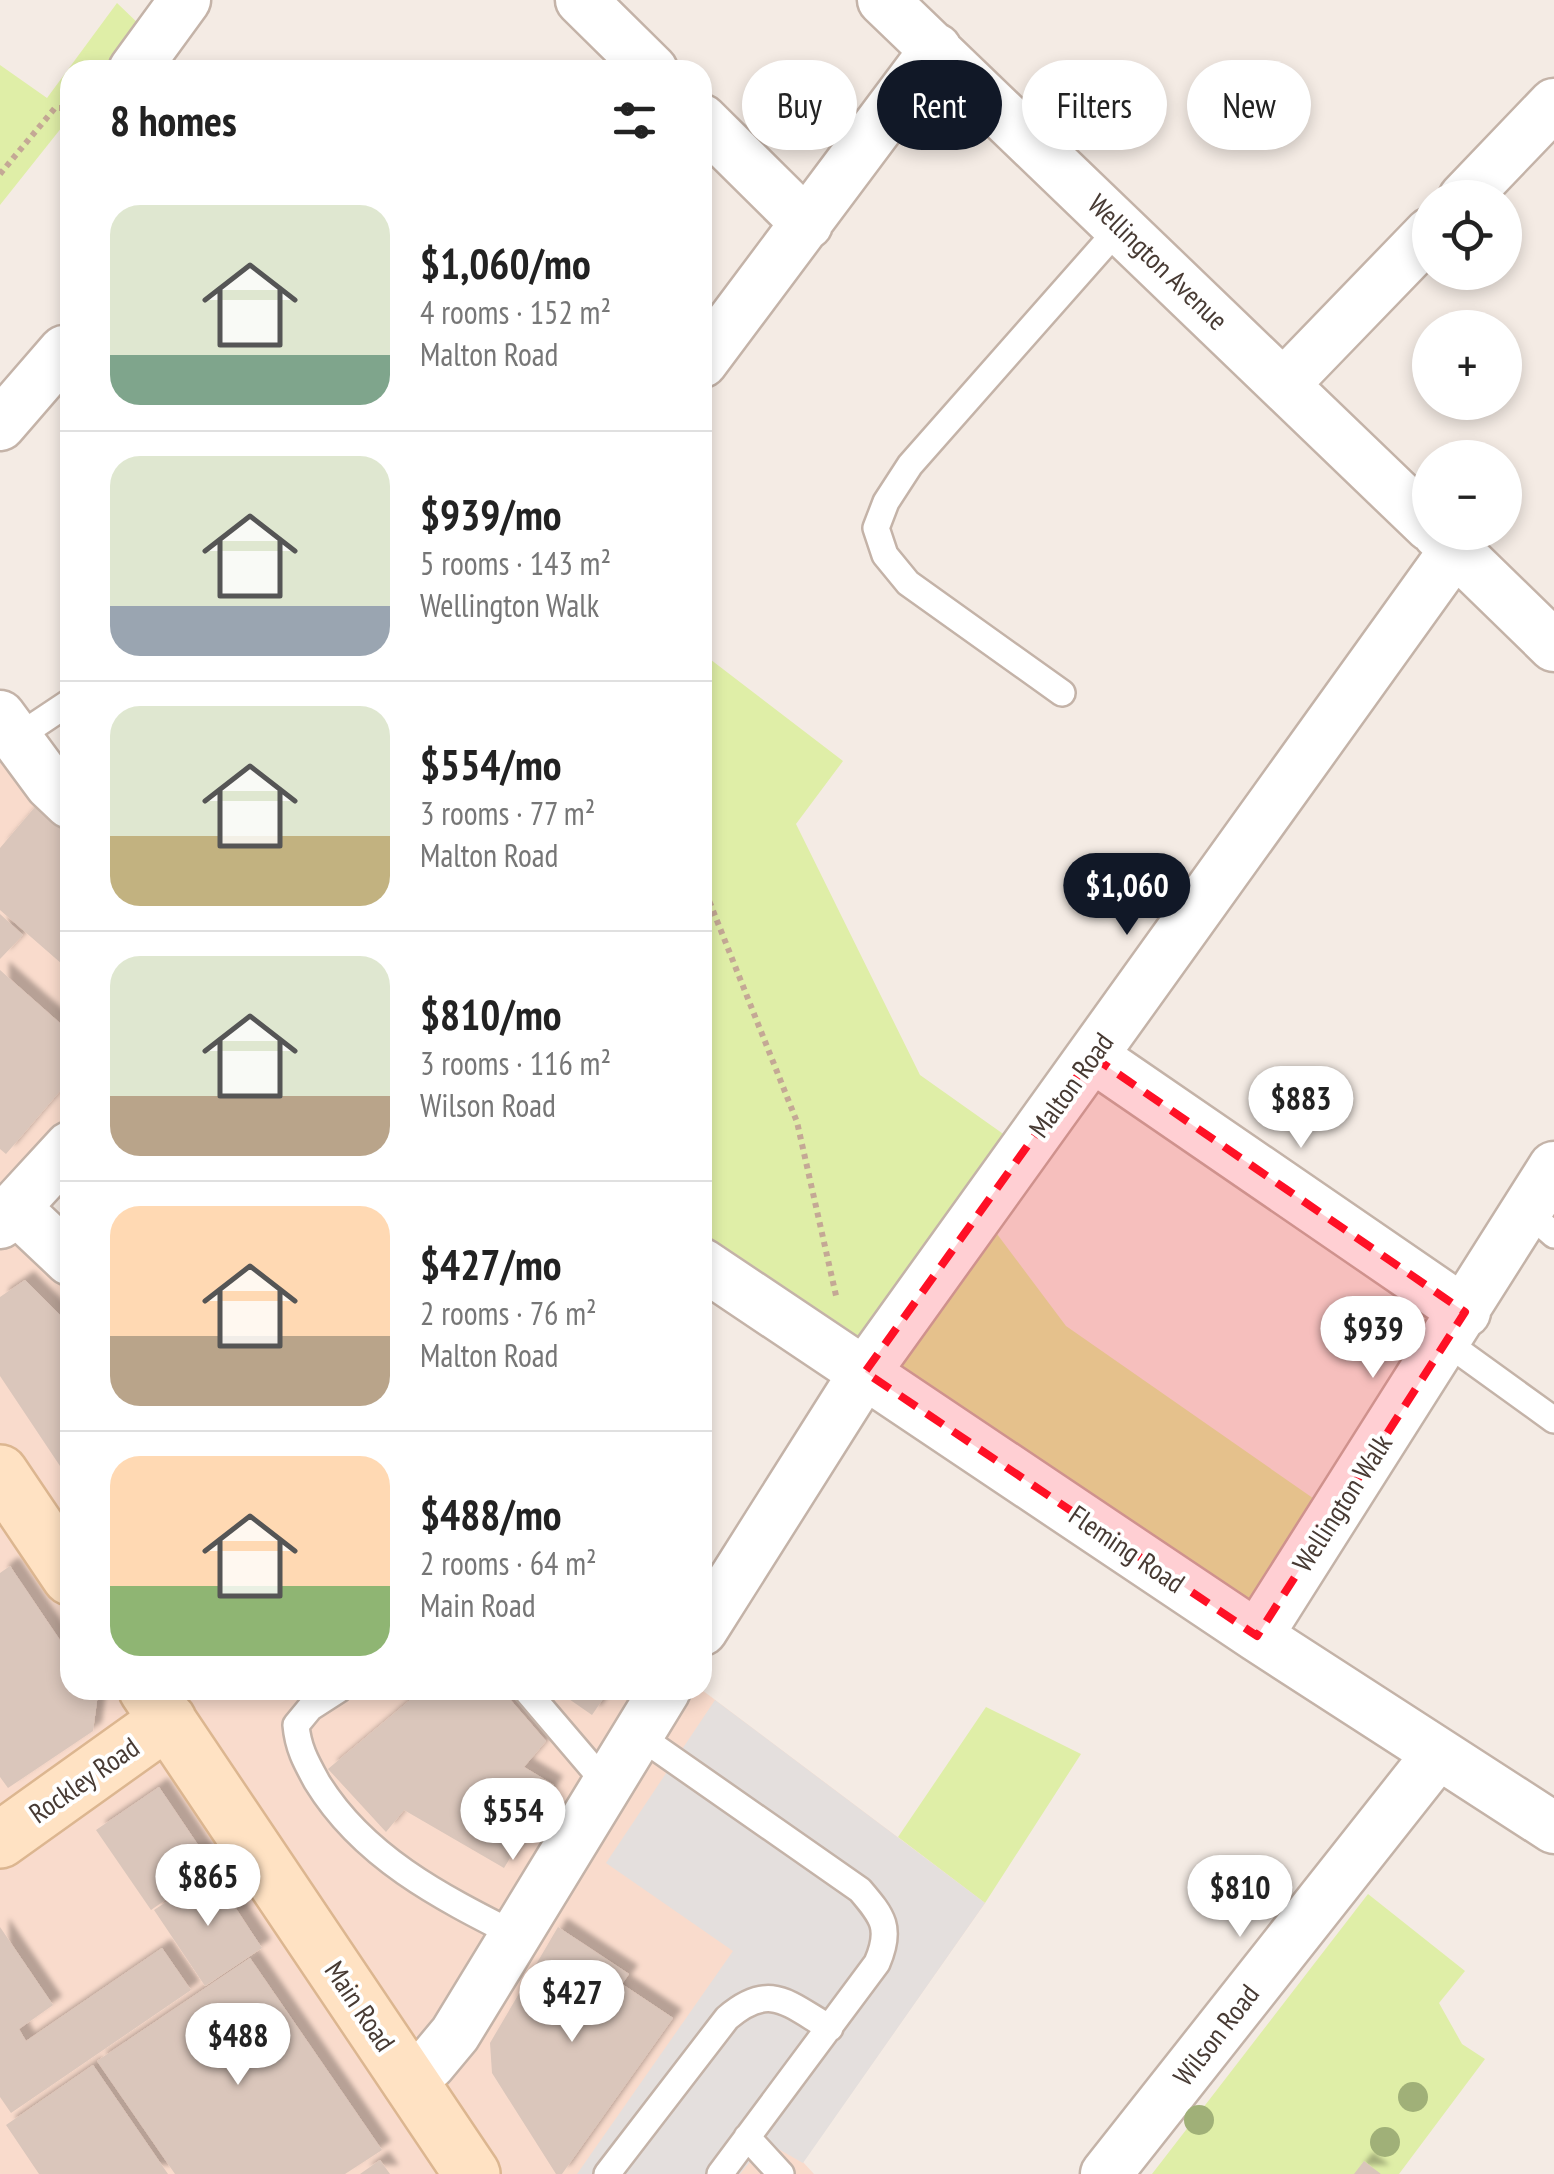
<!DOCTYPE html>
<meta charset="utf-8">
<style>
:root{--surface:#fff;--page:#f2f2f2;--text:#222;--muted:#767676;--line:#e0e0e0;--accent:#111827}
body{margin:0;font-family:"PT Sans Narrow",sans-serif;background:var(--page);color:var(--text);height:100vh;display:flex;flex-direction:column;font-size:38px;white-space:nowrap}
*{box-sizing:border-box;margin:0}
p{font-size:32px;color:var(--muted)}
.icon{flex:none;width:55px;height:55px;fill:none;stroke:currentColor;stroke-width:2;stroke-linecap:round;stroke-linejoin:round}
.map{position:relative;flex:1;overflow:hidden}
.details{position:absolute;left:60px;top:60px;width:652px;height:1640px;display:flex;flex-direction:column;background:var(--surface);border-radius:30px;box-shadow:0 5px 15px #0003}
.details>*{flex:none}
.hud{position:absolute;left:742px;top:60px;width:660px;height:90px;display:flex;gap:20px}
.buttons{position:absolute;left:1412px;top:180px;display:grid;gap:20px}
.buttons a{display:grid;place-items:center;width:110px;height:110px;border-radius:50%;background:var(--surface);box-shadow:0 5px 15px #0003;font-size:50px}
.price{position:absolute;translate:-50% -85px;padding:0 22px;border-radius:35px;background:#fff;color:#222;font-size:32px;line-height:65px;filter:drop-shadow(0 2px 5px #0008)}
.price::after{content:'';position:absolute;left:50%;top:60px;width:30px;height:22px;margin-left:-15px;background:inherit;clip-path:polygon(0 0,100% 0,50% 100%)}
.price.current{background:var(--accent);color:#fff}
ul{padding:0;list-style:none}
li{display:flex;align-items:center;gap:30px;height:250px;padding:0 50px}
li+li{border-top:2px solid var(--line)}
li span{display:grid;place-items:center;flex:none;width:280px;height:200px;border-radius:30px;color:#555}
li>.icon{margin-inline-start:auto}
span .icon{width:120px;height:120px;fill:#fffc;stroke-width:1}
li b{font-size:42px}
h2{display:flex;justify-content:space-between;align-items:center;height:120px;padding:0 50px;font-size:42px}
.pill{padding:0 35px;border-radius:45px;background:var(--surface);box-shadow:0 5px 15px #0003;font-size:35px;line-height:90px}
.pill.current{background:var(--accent);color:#fff}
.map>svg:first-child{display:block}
</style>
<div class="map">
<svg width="1554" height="2174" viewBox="0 0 1554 2174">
<defs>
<filter id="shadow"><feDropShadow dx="9" dy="-9" stdDeviation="2.5" flood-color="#0004"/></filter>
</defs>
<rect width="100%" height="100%" fill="#f4ebe4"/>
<path fill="#f9dbcc" d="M0 716 70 803V1147L15 1208 70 1260V1690H702L985 1903 803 2162 814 2174H0Z"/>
<path fill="#dfeea7" d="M117 3 142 27 113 70H70V117L0 205V65L47 98Z
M702 653 843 761 796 824 920 1075 1016 1143 881 1332 855 1342 703 1243Z
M991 1226 1066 1326 1320 1503 1254 1599 1247 1603 899 1373 896 1359Z
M986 1707 1081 1754 985 1903 898 1837Z
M1368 1894 1465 1971 1439 2003 1462 2044 1485 2059 1399 2174H1152Z"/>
<path fill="#e4dfdd" d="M715 1700 985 1903 803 2163 766 2142 740 2174H577L733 1951 606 1863Z"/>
<path fill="#dac6bb" filter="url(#shadow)" d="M35 807 70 837V971L0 910V848Z
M0 914 23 935 0 959Z
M0 970 70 1032V1094L67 1097 60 1091 6 1154 0 1149Z
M25 1280 70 1325V1481L0 1376V1297Z
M10 1566 70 1655V1690H95L98 1694 93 1731 8 1788 0 1777V1573Z
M422 1690H502L546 1741 524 1767 554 1785 504 1868 404 1810 386 1832 328 1769Z
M556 1690H609L592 1715Z
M159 1787 213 1867 151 1910 96 1830Z
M212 1872 262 1948 205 1986 154 1910Z
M0 1927 53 2005 19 2029 26 2041 162 1948 191 1990 11 2113 0 2097Z
M558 1927 629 1974 622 1984 673 2018 562 2174H556L492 2073 490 2043Z
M250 1958 382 2150 345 2174H175L97 2061Z
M93 2065 168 2174H39L6 2125Z
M380 2160 390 2174H360Z
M1364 2161 1381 2174H1354Z"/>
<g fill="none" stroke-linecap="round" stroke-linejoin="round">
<g stroke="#c4b3a8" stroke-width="30">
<path id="lane" d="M1062 693 908 583 885 555 876 528 886 502 910 465 1121 226
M16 738 70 702
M1527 1211 1554 1235
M1446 1342 1554 1420
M338 1690 310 1708 296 1725C298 1748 306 1762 317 1782 363 1857 439 1896 516 1935
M526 1690 607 1785
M638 1735 860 1890C883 1917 892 1928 877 1963L720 2174
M747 2137 781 2174
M607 2174 727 2018C770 1981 788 2004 830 2028"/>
</g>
<g stroke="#c4b3a8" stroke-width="55">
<path id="street" d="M581 0 652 70
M883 0 1430 526
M134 70 185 0
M702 120 807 224
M1464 198 1554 104
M702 362 936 49
M1284 384 1430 233
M0 425 64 351
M1437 532 1554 646
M0 716 50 784 70 803
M1092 1056 1465 1312
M15 1208 70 1260
M0 1223 70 1147
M702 1264 1257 1636 1554 1828
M702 1630 865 1372 1455 550
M1257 1636 1554 1167
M410 2080 430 2064 455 2034 665 1690
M1106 2174 1437 1755"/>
</g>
<g stroke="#dcb690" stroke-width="60">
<path id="secondary" d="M0 1473 70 1577
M147 1690 472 2174
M0 1840 168 1720"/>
</g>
<path stroke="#c4a895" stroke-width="6" stroke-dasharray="5 5" stroke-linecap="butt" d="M0 174 55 108H70
M702 883 797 1122 837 1300"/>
<use href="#lane" stroke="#fff" stroke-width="25"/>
<use href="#street" stroke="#fff" stroke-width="50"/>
<use href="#secondary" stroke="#ffe2c3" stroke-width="55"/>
</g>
<g fill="#a0b078">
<circle cx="1413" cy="2097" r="15"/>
<circle cx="1199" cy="2120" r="15"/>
<circle cx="1385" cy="2142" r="15"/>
</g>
<path fill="#ff1025" fill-opacity="0.2" stroke="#ff1025" stroke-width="8" stroke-dasharray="20 12" stroke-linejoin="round" d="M1092 1056 1465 1312 1257 1636 865 1372Z"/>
<g text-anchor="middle" stroke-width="8" stroke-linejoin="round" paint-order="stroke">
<g font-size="28" fill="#473a33" stroke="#fff">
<text transform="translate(1158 262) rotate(44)" y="10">Wellington Avenue</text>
<text transform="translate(1071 1085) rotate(-54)" y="10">Malton Road</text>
<text transform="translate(1342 1503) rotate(-57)" y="10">Wellington Walk</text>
<text transform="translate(1127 1549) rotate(34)" y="10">Fleming Road</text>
<text transform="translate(84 1780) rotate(-35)" y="10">Rockley Road</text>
<text transform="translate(360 2006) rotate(56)" y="10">Main Road</text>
<text transform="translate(1216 2035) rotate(-52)" y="10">Wilson Road</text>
</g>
</g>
</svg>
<div class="buttons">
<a><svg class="icon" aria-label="locate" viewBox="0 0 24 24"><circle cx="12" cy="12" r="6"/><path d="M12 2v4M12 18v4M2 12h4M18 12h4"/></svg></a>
<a>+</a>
<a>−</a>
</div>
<b class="price current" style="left:1127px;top:938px">$1,060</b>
<b class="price" style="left:1301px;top:1151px">$883</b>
<b class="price" style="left:1373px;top:1381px">$939</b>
<b class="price" style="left:513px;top:1863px">$554</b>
<b class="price" style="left:208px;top:1929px">$865</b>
<b class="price" style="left:1240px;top:1940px">$810</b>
<b class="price" style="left:572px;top:2045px">$427</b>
<b class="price" style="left:238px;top:2088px">$488</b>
<div class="hud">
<a class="pill">Buy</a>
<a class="pill current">Rent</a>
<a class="pill">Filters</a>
<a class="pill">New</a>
</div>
<section class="details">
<h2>8 homes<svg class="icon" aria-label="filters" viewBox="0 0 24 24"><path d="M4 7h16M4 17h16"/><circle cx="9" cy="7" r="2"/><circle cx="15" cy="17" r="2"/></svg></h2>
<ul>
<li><span style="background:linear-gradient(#dfe7d0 75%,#7fa58c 0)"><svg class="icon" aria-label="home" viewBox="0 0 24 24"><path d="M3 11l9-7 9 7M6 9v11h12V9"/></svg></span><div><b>$1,060/mo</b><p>4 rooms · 152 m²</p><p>Malton Road</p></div></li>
<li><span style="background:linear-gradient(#dfe7d0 75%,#9aa5b1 0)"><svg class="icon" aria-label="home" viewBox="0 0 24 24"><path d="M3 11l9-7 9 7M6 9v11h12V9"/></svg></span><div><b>$939/mo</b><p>5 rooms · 143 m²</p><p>Wellington Walk</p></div></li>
<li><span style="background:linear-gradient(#dfe7d0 65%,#c2b280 0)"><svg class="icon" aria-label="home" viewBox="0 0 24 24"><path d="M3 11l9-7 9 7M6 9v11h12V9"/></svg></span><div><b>$554/mo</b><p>3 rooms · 77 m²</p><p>Malton Road</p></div></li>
<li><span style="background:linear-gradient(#dfe7d0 70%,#b9a48a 0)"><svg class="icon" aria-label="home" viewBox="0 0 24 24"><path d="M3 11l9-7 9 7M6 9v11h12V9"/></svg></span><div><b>$810/mo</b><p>3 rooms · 116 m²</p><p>Wilson Road</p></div></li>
<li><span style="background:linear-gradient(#ffd9b3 65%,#b9a48a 0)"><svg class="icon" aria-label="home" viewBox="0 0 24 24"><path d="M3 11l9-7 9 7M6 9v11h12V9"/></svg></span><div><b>$427/mo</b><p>2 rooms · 76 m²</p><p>Malton Road</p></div></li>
<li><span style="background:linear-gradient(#ffd9b3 65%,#8fb573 0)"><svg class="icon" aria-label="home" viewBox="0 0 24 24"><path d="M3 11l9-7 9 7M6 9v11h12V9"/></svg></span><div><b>$488/mo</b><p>2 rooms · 64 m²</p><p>Main Road</p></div></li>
</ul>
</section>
</div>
